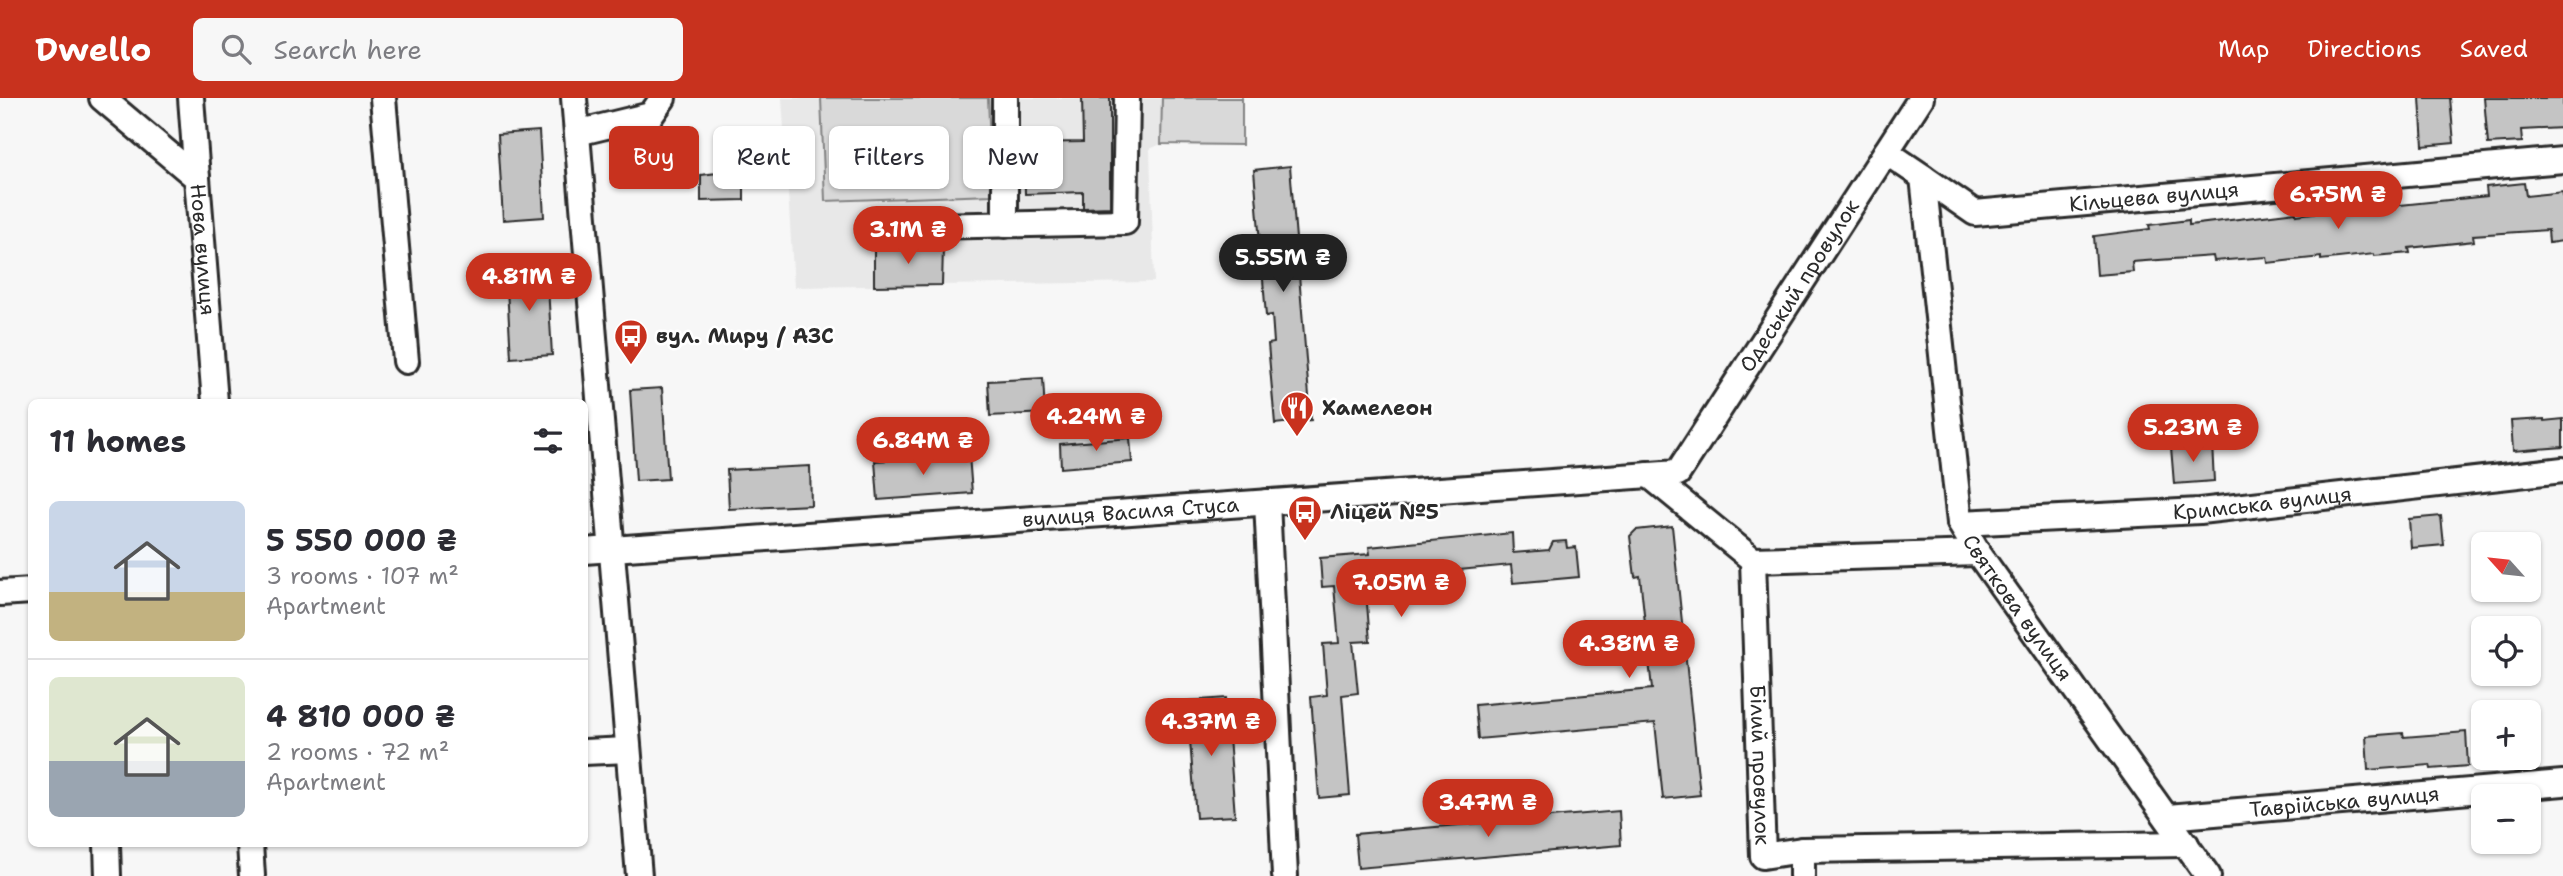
<!DOCTYPE html>
<meta charset="utf-8">
<style>
:root{--surface:#fff;--page:#f7f7f7;--text:#2b2b33;--muted:#7c7c81;--line:#e1e1e2;--accent:#c8321e}
body{margin:0;font-family:"Shantell Sans",sans-serif;background:var(--page);color:var(--text);height:100vh;display:flex;flex-direction:column;font-size:26px;white-space:nowrap}
*{box-sizing:border-box;margin:0}
p{font-size:23px;color:var(--muted)}
.icon{flex:none;width:38px;height:38px;fill:none;stroke:currentColor;stroke-width:2;stroke-linecap:round;stroke-linejoin:round}
.map{position:relative;flex:1;overflow:hidden}
.panel{position:absolute;left:28px;top:301px;width:560px;height:448px;display:flex;flex-direction:column;background:var(--surface);border-radius:10px;box-shadow:0 2px 5px #0004}
.panel>*{flex:none}
.guide{position:absolute;left:609px;top:28px;width:665px;height:63px;display:flex;gap:14px}
.needle{width:46px;rotate:297deg}
.controls{position:absolute;left:2471px;top:434px;display:grid;gap:14px}
.controls a{display:grid;place-items:center;width:70px;height:70px;border-radius:10px;background:var(--surface);box-shadow:0 2px 5px #0004;font-size:35px}
.price{position:absolute;translate:-50% -60px;padding:0 16px;border-radius:24px;background:var(--accent);color:#fff;font-size:23px;line-height:46px;filter:drop-shadow(0 2px 4px #0008)}
.price::after{content:'';position:absolute;left:50%;top:42px;width:21px;height:16px;margin-left:-10px;background:inherit;clip-path:polygon(0 0,100% 0,50% 100%)}
.price.on{background:#222;color:#fff}
ul{padding:0;list-style:none}
li{display:flex;align-items:center;gap:21px;height:175px;padding:0 21px}
li+li{border-top:2px solid var(--line)}
li span{display:grid;place-items:center;flex:none;width:196px;height:140px;border-radius:10px;color:#555}
li>.icon{margin-inline-start:auto}
span .icon{width:84px;height:84px;fill:#fffc;stroke-width:1}
li b{font-size:30px}
h2{display:flex;justify-content:space-between;align-items:center;height:84px;padding:0 21px;font-size:30px}
.tag{padding:0 24px;border-radius:10px;background:var(--surface);box-shadow:0 2px 5px #0004;font-size:24px;line-height:63px}
.tag.on{background:var(--accent);color:#fff}
header{display:flex;align-items:center;gap:42px;box-sizing:border-box;height:98px;padding:0 35px;background:var(--accent);color:#fff}
header strong{font-size:33px}
nav{display:flex;gap:38px;margin-inline-start:auto;font-size:24px}
.search{width:490px;height:63px;background:var(--page);display:flex;align-items:center;gap:18px;box-sizing:border-box;padding:0 24px;border-radius:10px;color:var(--muted);font-size:26px}
.map>svg:first-child{display:block}
</style>
<header>
<strong>Dwello</strong>
<div class="search"><svg class="icon" aria-label="search" viewBox="0 0 24 24"><circle cx="10" cy="10" r="6"/><path d="M15 15l6 6"/></svg>Search here</div>
<nav><a>Map</a><a>Directions</a><a>Saved</a></nav>
</header>
<div class="map">
<svg width="2563" height="778" viewBox="0 0 2563 778">
<rect width="100%" height="100%" fill="#f7f7f7"/>
<filter id="ink" filterUnits="userSpaceOnUse"><feTurbulence type="fractalNoise" baseFrequency=".0143" numOctaves="2"/><feDisplacementMap in="SourceGraphic" scale="14" xChannelSelector="R" yChannelSelector="G"/><feConvolveMatrix kernelMatrix="1 2 1 2 8 2 1 2 1" color-interpolation-filters="sRGB"/></filter>
<g filter="url(#ink)">
<path fill="#e8e8e8" d="M782 0H1242V47L1161 46 1150 51 1154 184 794 189Z"/>
<path fill="#d9d9d9" stroke="#828282" stroke-width="2" d="M821 0H988L992 97 825 103Z
M1162 0H1242V47L1161 46Z"/>
<path fill="#c4c4c4" stroke="#2b2b2b" stroke-width="2" d="M1082 0H1110V109L1083 110V94L1025 96 1024 45 1083 44Z
M2420 0H2450L2454 45 2423 48Z
M2484 0H2563V30L2521 32 2522 44 2488 46Z
M539 33 544 119 503 122 498 36Z
M1290 68 1311 322 1275 326 1268 246 1274 245 1272 217 1266 218 1254 72Z
M726 74V84L744 83V102L701 103V77Z
M2524 85 2526 98 2563 94V143L2549 145 2548 132 2473 137 2474 143 2409 150 2410 155 2374 158V156L2321 162V159L2268 165 2267 159 2214 163 2213 158 2132 164 2133 174 2097 177 2094 138 2150 131 2149 127 2189 122V127L2296 114V117L2352 110V112L2487 98 2486 89Z
M874 149 943 150 942 187 874 188Z
M547 171 552 257 511 260 506 173Z
M1043 280 1045 315 990 318 988 283Z
M662 290 668 381 636 383 630 292Z
M2544 321V323L2563 321V349L2513 353 2511 323Z
M1130 340 1132 364 1061 370 1060 346Z
M2212 346 2214 383 2174 386 2171 349Z
M969 357 972 395 878 402 875 363Z
M810 368 811 407 729 411 727 372Z
M2441 418 2444 447 2411 450 2409 421Z
M1672 428 1700 697 1663 701 1655 625 1478 641 1475 607 1652 591 1640 478 1635 479 1630 438 1636 432Z
M1512 435 1513 455 1549 452 1553 444 1566 443 1567 450 1576 449 1579 479 1513 485 1511 467 1365 481 1370 543 1353 544 1358 595 1342 597 1350 697 1319 700 1311 599 1327 597 1323 546 1339 545 1334 488 1322 489 1320 460 1370 456 1369 449Z
M1226 600 1235 718 1196 720 1187 603Z
M2466 634 2468 668 2431 671 2430 667 2368 672 2366 638 2403 635 2404 639Z
M1619 713 1621 747 1358 770 1355 736Z"/>
<g fill="none" stroke-linecap="round" stroke-linejoin="round">
<g stroke="#2b2b2b" stroke-width="30">
<g id="minor">
<path id="s1" d="M102 0 197 80 215 304"/>
<path d="M191 0 197 80"/>
<path d="M383 0 406 263"/>
<path d="M574 0 639 778"/>
<path d="M1005 0V127"/>
<path d="M577 35 651 17 663 0"/>
<path id="s2" d="M1886 54 1923 79 1960 425 1978 455 2208 778"/>
<path id="s3" d="M1923 79 1975 115 2563 62"/>
<path d="M881 129 1125 124 1127 0"/>
<path d="M1649 377 1753 462"/>
<path d="M1267 404 1285 778"/>
<path id="s4" d="M1960 425 2200 413 2563 372"/>
<path id="s5" d="M584 453 1678 375 1921 0"/>
<path id="s6" d="M1753 462 1763 758 1802 752 2186 746"/>
<path d="M1753 462 1978 455"/>
<path d="M0 495 32 493"/>
<path d="M584 654 628 652"/>
<path id="s7" d="M2168 719 2563 685"/>
<path d="M107 746 108 778"/>
<path d="M250 746 252 778"/>
<path d="M1802 752V778"/>
</g>
</g>
<use href="#minor" stroke="#fff" stroke-width="24"/>
</g>
</g>
<defs>
<g id="bus-pin" transform="scale(1.75)"><path d="M0 17L-7.5 6A9.5 9.5 0 1 1 7.5 6Z" fill="#c8321e" stroke="#fff"/><path d="M-5-6H5V4H4V6H2V4H-2V6H-4V4H-5ZM-3.5-4V0h7V-4ZM-3.5 1.2v1.5H-2V1.2ZM2 1.2v1.5H3.5V1.2Z" fill="#fff"/></g>
<g id="restaurant-pin" transform="scale(1.75)"><path d="M0 17L-7.5 6A9.5 9.5 0 1 1 7.5 6Z" fill="#c8321e" stroke="#fff"/><path d="M-5-6h1v4h1v-4h1v4h1v-4h1v5L-1.5 .5V6h-2V.5L-5-1ZM5-6V6H3V1.5H1.5Q1.5-4 5-6Z" fill="#fff"/></g>
</defs>
<g fill-rule="evenodd">
<use href="#bus-pin" x="631" y="238"/>
<use href="#restaurant-pin" x="1297" y="310"/>
<use href="#bus-pin" x="1305" y="414"/>
</g>
<g text-anchor="middle" stroke-width="5" stroke-linejoin="round" paint-order="stroke">
<g font-size="21" fill="#2b2b2b" stroke="#fff">
<text dy="7" stroke="none"><textPath href="#s3" startOffset="243">Кільцева вулиця</textPath></text>
<text dy="7" stroke="none"><textPath href="#s1" startOffset="196">Нова вулиця</textPath></text>
<text dy="7" stroke="none"><textPath href="#s5" startOffset="1320">Одеський провулок</textPath></text>
<text dy="7" stroke="none"><textPath href="#s4" startOffset="303">Кримська вулиця</textPath></text>
<text dy="7" stroke="none"><textPath href="#s5" startOffset="548">вулиця Василя Стуса</textPath></text>
<text dy="7" stroke="none"><textPath href="#s2" startOffset="495">Святкова вулиця</textPath></text>
<text dy="7" stroke="none"><textPath href="#s6" startOffset="205">Білий провулок</textPath></text>
<text dy="7" stroke="none"><textPath href="#s7" startOffset="177">Таврійська вулиця</textPath></text>
</g>
<g font-size="21" font-weight="bold" fill="#2b2b2b" stroke="#fff" text-anchor="start">
<text x="656" y="245">вул. Миру / АЗС</text>
<text x="1322" y="317">Хамелеон</text>
<text x="1330" y="421">Ліцей №5</text>
</g>
</g>
</svg>
<div class="controls">
<a><svg class="needle" viewBox="-14 -14 28 28"><path d="M0-13l5 13h-10z" fill="#e53935"/><path d="M0 13l5-13h-10z" fill="#7c7c81"/></svg></a>
<a><svg class="icon" aria-label="locate" viewBox="0 0 24 24"><circle cx="12" cy="12" r="6"/><path d="M12 2v4M12 18v4M2 12h4M18 12h4"/></svg></a>
<a>+</a>
<a>−</a>
</div>
<b class="price" style="left:2338px;top:133px">6.75M ₴</b>
<b class="price" style="left:908px;top:168px">3.1M ₴</b>
<b class="price on" style="left:1283px;top:196px">5.55M ₴</b>
<b class="price" style="left:529px;top:215px">4.81M ₴</b>
<b class="price" style="left:1096px;top:355px">4.24M ₴</b>
<b class="price" style="left:2193px;top:366px">5.23M ₴</b>
<b class="price" style="left:923px;top:379px">6.84M ₴</b>
<b class="price" style="left:1401px;top:521px">7.05M ₴</b>
<b class="price" style="left:1629px;top:582px">4.38M ₴</b>
<b class="price" style="left:1211px;top:660px">4.37M ₴</b>
<b class="price" style="left:1488px;top:741px">3.47M ₴</b>
<div class="guide">
<a class="tag on">Buy</a>
<a class="tag">Rent</a>
<a class="tag">Filters</a>
<a class="tag">New</a>
</div>
<section class="panel">
<h2>11 homes<svg class="icon" aria-label="filters" viewBox="0 0 24 24"><path d="M4 7h16M4 17h16"/><circle cx="9" cy="7" r="2"/><circle cx="15" cy="17" r="2"/></svg></h2>
<ul>
<li><span style="background:linear-gradient(#c9d6e8 65%,#c2b280 0)"><svg class="icon" aria-label="home" viewBox="0 0 24 24"><path d="M3 11l9-7 9 7M6 9v11h12V9"/></svg></span><div><b>5 550 000 ₴</b><p>3 rooms · 107 m²</p><p>Apartment</p></div></li>
<li><span style="background:linear-gradient(#dfe7d0 60%,#9aa5b1 0)"><svg class="icon" aria-label="home" viewBox="0 0 24 24"><path d="M3 11l9-7 9 7M6 9v11h12V9"/></svg></span><div><b>4 810 000 ₴</b><p>2 rooms · 72 m²</p><p>Apartment</p></div></li>
</ul>
</section>
</div>
